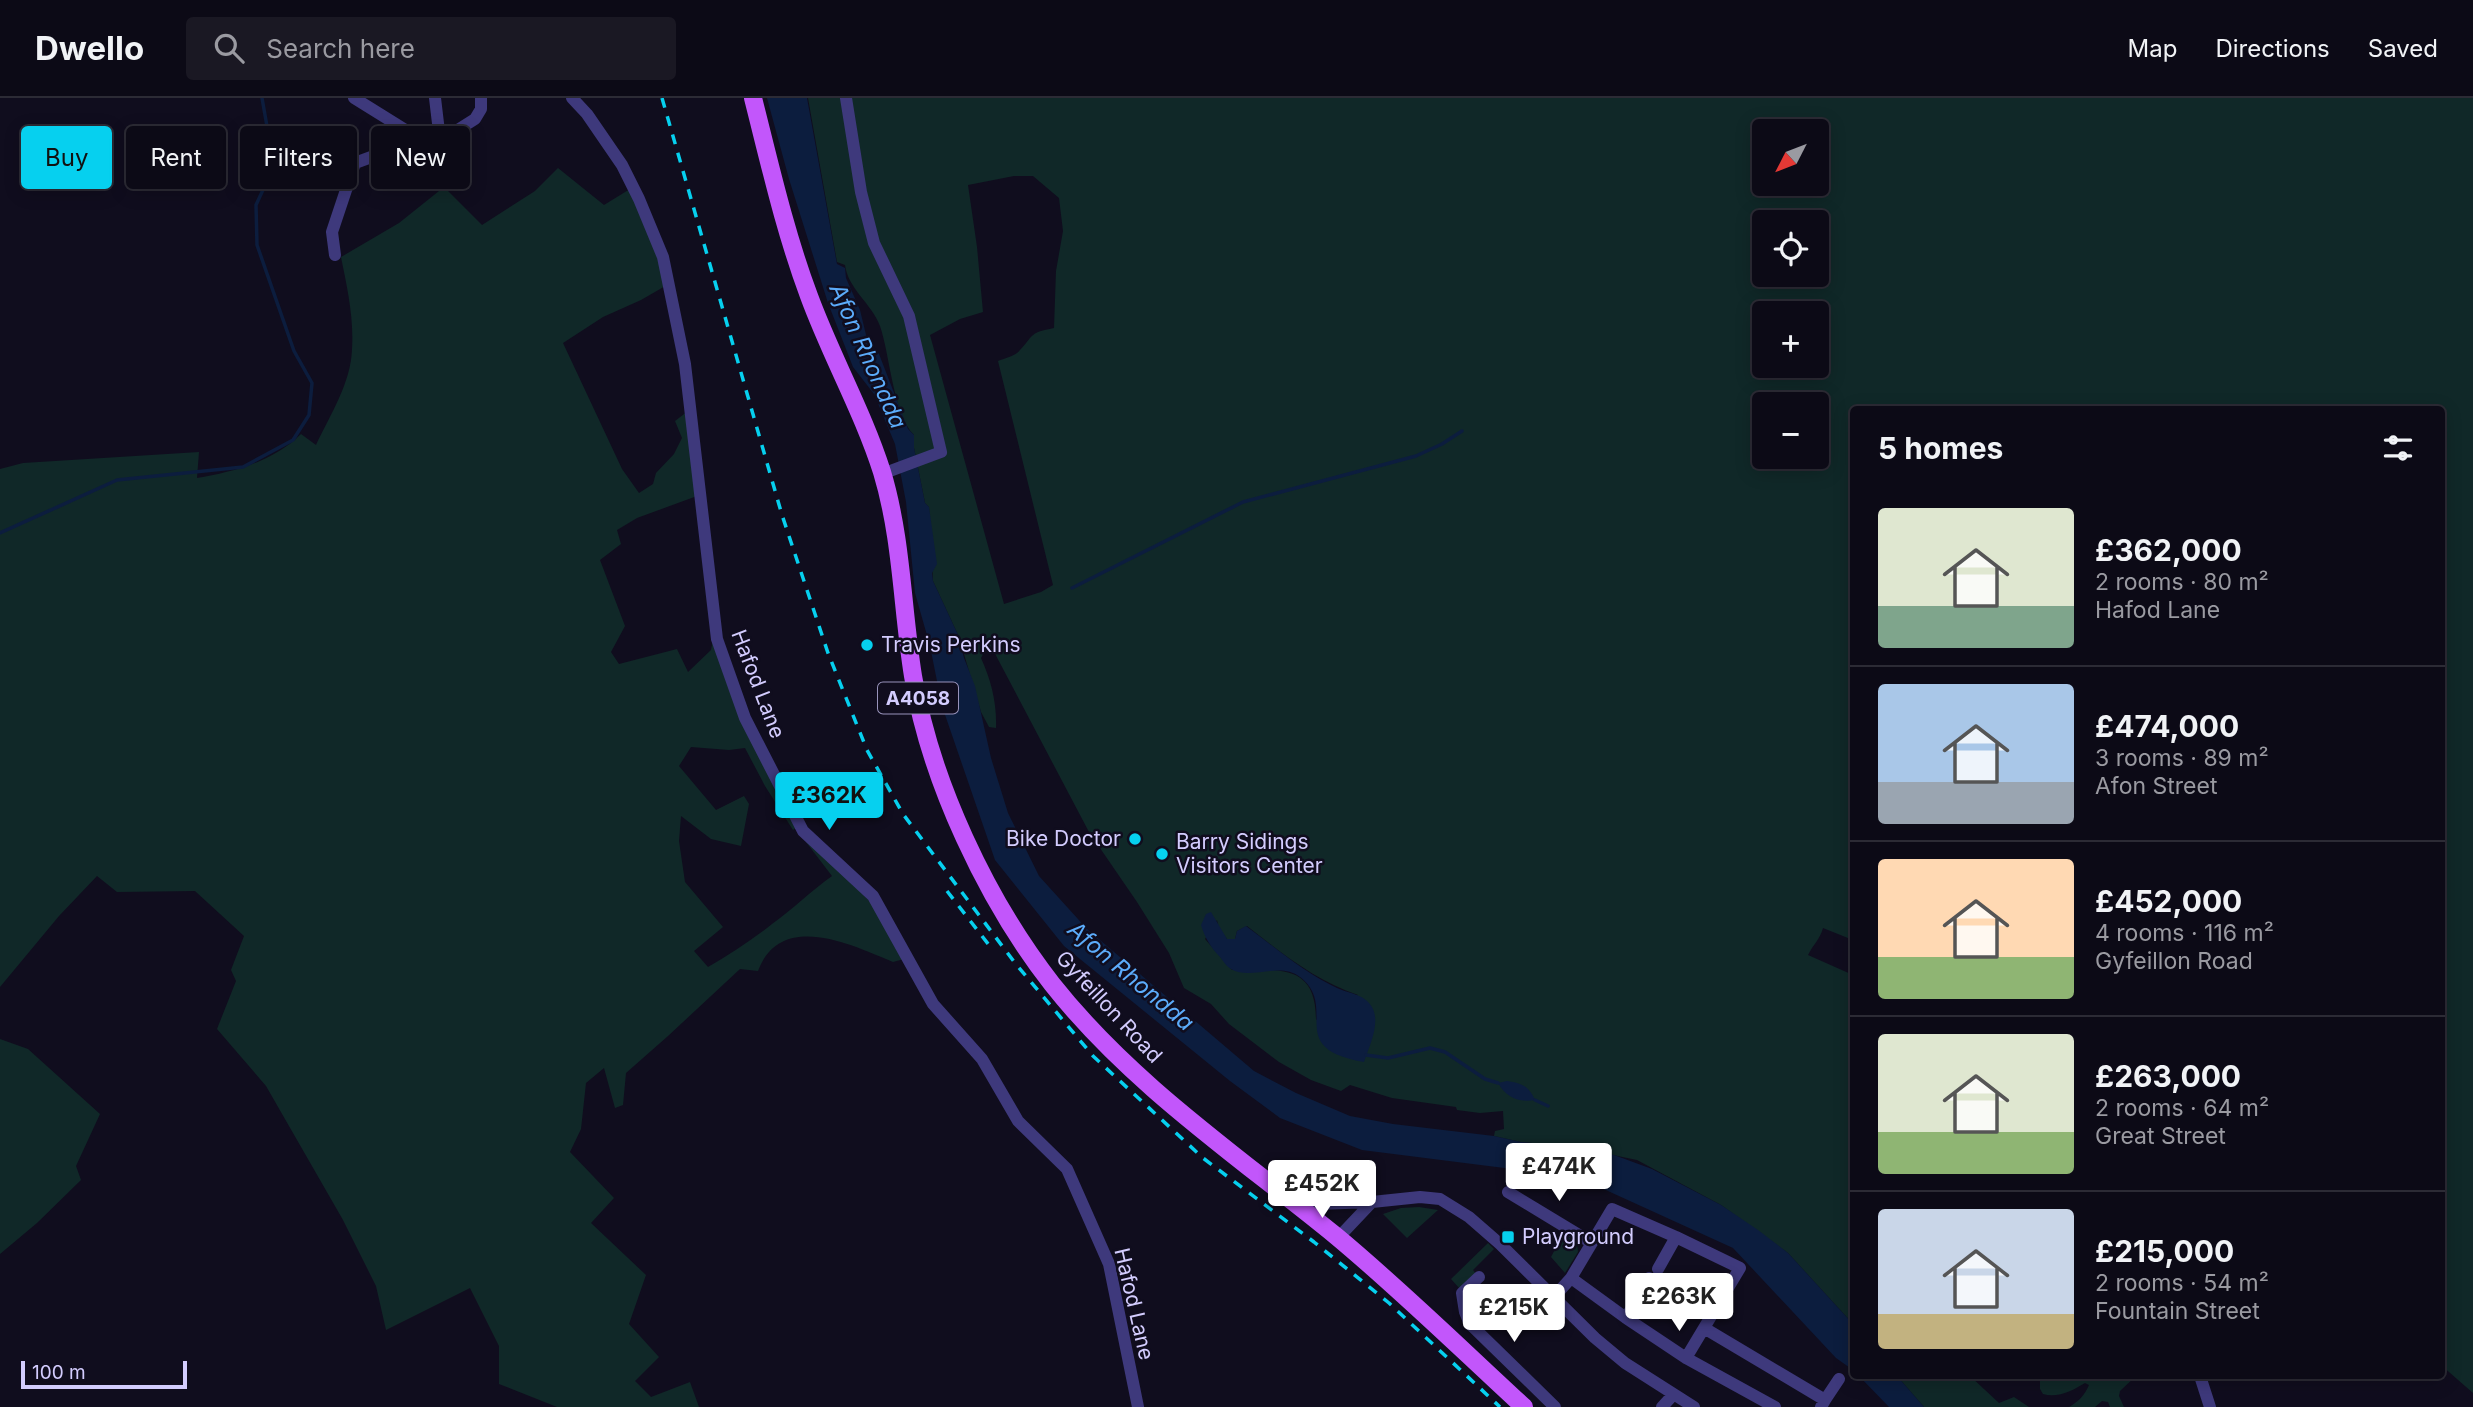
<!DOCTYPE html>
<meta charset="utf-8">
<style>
:root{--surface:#0c0a16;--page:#1a1823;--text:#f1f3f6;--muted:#9a9aa1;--line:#2c2b35;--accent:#06d0ef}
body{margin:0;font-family:Inter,sans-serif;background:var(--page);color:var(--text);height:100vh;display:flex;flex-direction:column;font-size:26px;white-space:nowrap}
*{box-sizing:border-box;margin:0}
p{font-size:23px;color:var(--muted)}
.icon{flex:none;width:38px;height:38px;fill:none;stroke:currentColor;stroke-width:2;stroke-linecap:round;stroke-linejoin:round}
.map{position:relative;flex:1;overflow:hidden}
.details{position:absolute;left:1850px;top:308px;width:595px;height:973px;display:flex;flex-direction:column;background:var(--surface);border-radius:7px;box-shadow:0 4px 18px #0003,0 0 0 2px var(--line)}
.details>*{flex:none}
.top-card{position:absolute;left:21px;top:28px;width:665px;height:63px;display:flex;gap:14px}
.needle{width:46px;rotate:228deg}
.controls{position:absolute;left:1752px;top:21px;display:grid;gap:14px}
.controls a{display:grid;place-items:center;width:77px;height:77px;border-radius:7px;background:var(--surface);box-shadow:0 4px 18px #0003,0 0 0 2px var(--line);font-size:35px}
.scale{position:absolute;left:21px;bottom:18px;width:166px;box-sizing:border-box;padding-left:7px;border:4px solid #d3ccfe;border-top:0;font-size:19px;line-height:24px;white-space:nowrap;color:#d3ccfe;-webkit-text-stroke:5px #100d1e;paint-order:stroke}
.price{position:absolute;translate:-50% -60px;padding:0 16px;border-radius:7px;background:#fff;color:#222;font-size:23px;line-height:46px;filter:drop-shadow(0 2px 4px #0008)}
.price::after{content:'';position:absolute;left:50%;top:42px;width:21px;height:16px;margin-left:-10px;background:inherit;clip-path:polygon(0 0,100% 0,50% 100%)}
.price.on{background:var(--accent);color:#111}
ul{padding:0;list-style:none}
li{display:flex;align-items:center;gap:21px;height:175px;padding:0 28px}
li+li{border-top:2px solid var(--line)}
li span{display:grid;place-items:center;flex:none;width:196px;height:140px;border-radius:7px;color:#555}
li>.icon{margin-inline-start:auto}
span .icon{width:84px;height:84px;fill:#fffc;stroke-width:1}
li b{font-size:30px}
h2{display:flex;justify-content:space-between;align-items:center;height:84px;padding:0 28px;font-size:30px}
.pill{padding:0 24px;border-radius:7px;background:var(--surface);box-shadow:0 4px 18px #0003,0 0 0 2px var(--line);font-size:24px;line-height:63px}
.pill.on{background:var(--accent);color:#111}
header{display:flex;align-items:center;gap:42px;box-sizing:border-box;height:98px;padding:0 35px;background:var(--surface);border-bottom:2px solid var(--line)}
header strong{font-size:33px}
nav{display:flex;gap:38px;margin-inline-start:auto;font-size:24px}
.search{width:490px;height:63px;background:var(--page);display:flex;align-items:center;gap:18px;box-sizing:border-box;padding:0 24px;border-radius:7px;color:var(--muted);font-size:26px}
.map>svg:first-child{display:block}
</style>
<header>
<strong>Dwello</strong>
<div class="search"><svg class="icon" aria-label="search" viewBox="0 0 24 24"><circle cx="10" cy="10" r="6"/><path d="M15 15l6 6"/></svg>Search here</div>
<nav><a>Map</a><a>Directions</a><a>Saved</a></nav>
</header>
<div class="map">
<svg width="2473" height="1309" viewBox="0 0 2473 1309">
<rect width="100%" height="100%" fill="#100d1e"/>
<path fill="#102828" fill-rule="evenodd" d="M808 0H2473V1295L2441 1267V312H1853V842L1823 830C1820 841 1813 847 1808 857L1853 877V1226L1788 1155 1721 1107 1637 1062 1574 1049 1521 1044 1494 1038 1495 1033 1504 1031 1503 1013 1480 1015 1457 1012 1456 1009 1392 1000 1350 987 1341 993 1311 982 1279 964 1229 926 1211 906 1184 890 1169 855 1137 804 1089 734 992 550 986 551 981 560C991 582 997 605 996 630L989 629 981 614 959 539 933 483 929 409 925 405 914 350V337C893 316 890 257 880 228 872 206 848 191 845 167L837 164ZM1764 33H1816V86H1764ZM1014 78H1033L1059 100 1063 133 1056 173 1054 230C1029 235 1035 236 1020 252 1016 258 1005 260 998 263L1053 487 1041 494 1004 506 930 237 960 221 983 214 977 149 968 87ZM1764 124H1816V177H1764ZM1764 215H1816V268H1764ZM1764 306H1816V359H1764ZM1217 822 1219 831 1227 841H1235L1237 833 1247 828C1281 855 1316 883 1358 897L1316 922C1316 863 1276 873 1232 872L1205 841Z
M558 70 604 107 630 91 649 134 667 187 641 202 603 219 563 245 622 371 639 395 653 386 656 375 674 356 682 340 675 323 688 313 697 398 637 420 617 432 621 446 600 462 625 528 611 554 619 566 677 551 688 574 711 552 713 542 798 728 793 732 765 688 745 650 729 652 691 649 679 668 716 712 744 698 749 706 741 748 711 741 681 718 679 743 685 784 723 829 694 853 708 869C730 856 752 842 772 826 793 811 811 793 832 778L806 744 810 741 875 809 904 861 893 864C852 847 781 812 758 873L740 871 668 938 626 975 623 1007 615 1010 604 970 586 985 581 1031 570 1054 614 1100 591 1125 646 1177 629 1226 659 1259 635 1283 651 1299 690 1284 699 1309H557L499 1286V1248L470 1190 386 1232 376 1188 343 1122 266 988 217 931 236 883 231 872 244 838 195 793 117 794 97 778 59 818 0 889V371L23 365 199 354 197 380C234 374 274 363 301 336L316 347C330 317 351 285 352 251 354 219 347 189 341 159L399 125 444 89 482 127 535 93Z
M0 941 28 951 100 1016 76 1068 81 1082 37 1125 0 1156Z
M1419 1109 1438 1112 1407 1140 1383 1116 1401 1110Z
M1563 1136 1577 1144 1578 1154 1565 1175 1551 1159Z
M1488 1145 1494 1151 1473 1172 1476 1176 1460 1191 1451 1181Z
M1897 1278H1970L1999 1305 2014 1299 2029 1309H1924Z
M2040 1278H2136L2120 1293 2119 1298 2124 1309H2110L2108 1304 2102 1303 2095 1309H2069C2078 1304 2085 1297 2089 1287L2085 1285C2072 1293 2058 1300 2043 1296L2040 1291Z"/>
<path fill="#0c1d3e" d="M767 0H807L837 166 845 170 846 180 860 212 867 241 879 256 908 331 914 337V350L925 405 929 409 937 466 932 475 933 483 959 539 964 560 975 588 991 660 1008 715 1039 778 1087 831 1254 973 1296 995 1350 1018 1393 1026 1494 1038 1521 1044 1574 1049 1614 1057 1652 1071 1721 1107 1758 1132 1788 1155 1853 1226V1272L1836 1260 1733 1150 1597 1088 1559 1077 1362 1052 1280 1020 1230 983 1064 848 995 762 942 608 930 548 915 495 906 404 895 346 874 296 853 269 828 205 789 81Z
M1211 814 1227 841H1235L1237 833 1246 828C1275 849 1304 875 1337 890 1350 896 1366 896 1373 911 1380 927 1369 949 1364 964 1283 950 1340 910 1300 879 1279 863 1251 883 1231 871 1227 869 1223 863 1220 859 1211 850 1205 840 1201 827L1206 816Z
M1507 983C1521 985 1529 988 1535 1002 1518 1005 1506 999 1498 985Z
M1859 1278H1897L1924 1309H1889Z"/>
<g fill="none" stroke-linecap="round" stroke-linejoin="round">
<path stroke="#0c1d3e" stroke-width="3.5" d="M0 435 117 382 243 369 293 342 309 317 312 285 294 253 257 147 256 107 274 68 262 0
M1072 490 1243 404 1416 358 1442 346 1462 333
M1366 957 1388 960 1430 950 1445 954 1485 981 1498 985
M1535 1002 1548 1008"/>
<path stroke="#3e397c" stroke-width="12" d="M354 0 420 41
M435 0 440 42
M572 0 587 16 622 67 639 101 663 159 685 266 717 541 745 620 803 733 873 798 933 906 982 961 1018 1023 1067 1071 1109 1166 1138 1309
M846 0 861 94 874 145 909 218 941 354 882 376
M335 157 332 134 355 65 420 41 440 42 445 40 475 21 481 11V0
M1508 1094 1592 1145
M1289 1096 1318 1106 1372 1104 1420 1099 1440 1101 1469 1119 1500 1146 1595 1240 1625 1265 1694 1309
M1338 1140 1372 1104
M1658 1171 1676 1139
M1479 1179 1462 1195 1465 1214 1470 1226 1555 1309
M1571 1180 1626 1220 1686 1260 1775 1309
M1554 1199 1571 1180 1612 1111 1676 1139 1740 1170 1686 1260
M1626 1220 1649 1180
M1704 1230 1825 1302 1821 1309
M2200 1278 2210 1309
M1825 1302 1839 1281
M1662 1309 1673 1297"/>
<path stroke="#c256fb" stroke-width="18" d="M753 0C770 67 785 134 809 198 831 258 863 314 882 374 902 440 902 510 913 578 930 682 987 803 1052 886 1131 986 1238 1058 1336 1138 1401 1192 1462 1252 1524 1309"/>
<path stroke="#06d0ef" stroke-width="3.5" stroke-dasharray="10 9" stroke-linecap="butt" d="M662 0 782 417 828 555 867 652 903 716 1015 865 1093 958 1203 1060 1314 1144 1389 1205 1500 1309
M947 793 992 851"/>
</g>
<g fill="#06d0ef" stroke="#100d1e" stroke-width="2.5">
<circle cx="867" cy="547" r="7"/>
<circle cx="1135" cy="741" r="7"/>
<circle cx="1162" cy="756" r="7"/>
<rect x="1501" y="1132" width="14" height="14" rx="3.5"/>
</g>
<g text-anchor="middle" stroke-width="5" stroke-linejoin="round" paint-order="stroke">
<rect fill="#100d1e" stroke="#9893bb" stroke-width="2" x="878" y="584.5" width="80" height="31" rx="5"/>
<g font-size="19" font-weight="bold" fill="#d3ccfe">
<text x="918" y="607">A4058</text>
</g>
<g font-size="21" fill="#d3ccfe" stroke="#100d1e" text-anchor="start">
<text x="881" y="554">Travis Perkins</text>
<text x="1121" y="748" text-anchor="end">Bike Doctor</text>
<text x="1176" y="751">Barry Sidings<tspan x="1176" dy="24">Visitors Center</tspan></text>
<text x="1522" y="1146">Playground</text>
</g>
<g font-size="21" fill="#d3ccfe" stroke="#100d1e">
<text transform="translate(758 586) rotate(69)" y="7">Hafod Lane</text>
<text transform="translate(1109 909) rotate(47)" y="7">Gyfeillon Road</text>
<text transform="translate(1134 1206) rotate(77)" y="7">Hafod Lane</text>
</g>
<g font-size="23" font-style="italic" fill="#5cacfb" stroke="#100d1e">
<text transform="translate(868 258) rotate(66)" y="8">Afon Rhondda</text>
<text transform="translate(1131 878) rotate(40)" y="8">Afon Rhondda</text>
</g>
</g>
</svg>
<div class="controls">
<a><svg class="needle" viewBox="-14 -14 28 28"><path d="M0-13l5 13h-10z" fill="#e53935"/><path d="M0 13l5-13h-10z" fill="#9a9aa1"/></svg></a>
<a><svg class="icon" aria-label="locate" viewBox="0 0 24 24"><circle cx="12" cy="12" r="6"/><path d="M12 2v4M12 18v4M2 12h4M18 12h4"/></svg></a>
<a>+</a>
<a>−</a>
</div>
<div class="scale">100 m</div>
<b class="price on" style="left:829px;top:734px">£362K</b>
<b class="price" style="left:1559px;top:1105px">£474K</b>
<b class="price" style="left:1322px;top:1122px">£452K</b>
<b class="price" style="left:1679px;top:1235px">£263K</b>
<b class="price" style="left:1514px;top:1246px">£215K</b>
<div class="top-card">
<a class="pill on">Buy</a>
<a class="pill">Rent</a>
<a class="pill">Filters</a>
<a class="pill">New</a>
</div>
<section class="details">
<h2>5 homes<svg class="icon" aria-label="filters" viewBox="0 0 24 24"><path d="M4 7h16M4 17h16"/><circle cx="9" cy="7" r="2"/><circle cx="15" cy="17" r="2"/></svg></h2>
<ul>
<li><span style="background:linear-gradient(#dfe7d0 70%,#7fa58c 0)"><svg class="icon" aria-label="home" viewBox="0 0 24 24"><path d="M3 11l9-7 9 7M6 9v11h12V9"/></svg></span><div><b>£362,000</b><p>2 rooms · 80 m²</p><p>Hafod Lane</p></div></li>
<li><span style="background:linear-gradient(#a9c7e8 70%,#9aa5b1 0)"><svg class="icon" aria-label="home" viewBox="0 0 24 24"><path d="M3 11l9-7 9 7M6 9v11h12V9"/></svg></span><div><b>£474,000</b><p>3 rooms · 89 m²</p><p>Afon Street</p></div></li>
<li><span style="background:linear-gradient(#ffd9b3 70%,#8fb573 0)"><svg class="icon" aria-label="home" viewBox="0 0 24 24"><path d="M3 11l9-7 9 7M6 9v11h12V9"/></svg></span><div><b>£452,000</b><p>4 rooms · 116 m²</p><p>Gyfeillon Road</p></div></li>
<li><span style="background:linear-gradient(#dfe7d0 70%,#8fb573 0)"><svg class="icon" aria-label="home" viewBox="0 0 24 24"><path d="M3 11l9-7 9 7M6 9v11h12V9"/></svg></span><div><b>£263,000</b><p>2 rooms · 64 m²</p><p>Great Street</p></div></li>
<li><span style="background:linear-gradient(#c9d6e8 75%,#c2b280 0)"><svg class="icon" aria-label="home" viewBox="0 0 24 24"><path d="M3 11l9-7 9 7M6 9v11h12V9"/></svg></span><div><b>£215,000</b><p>2 rooms · 54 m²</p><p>Fountain Street</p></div></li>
</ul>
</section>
</div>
